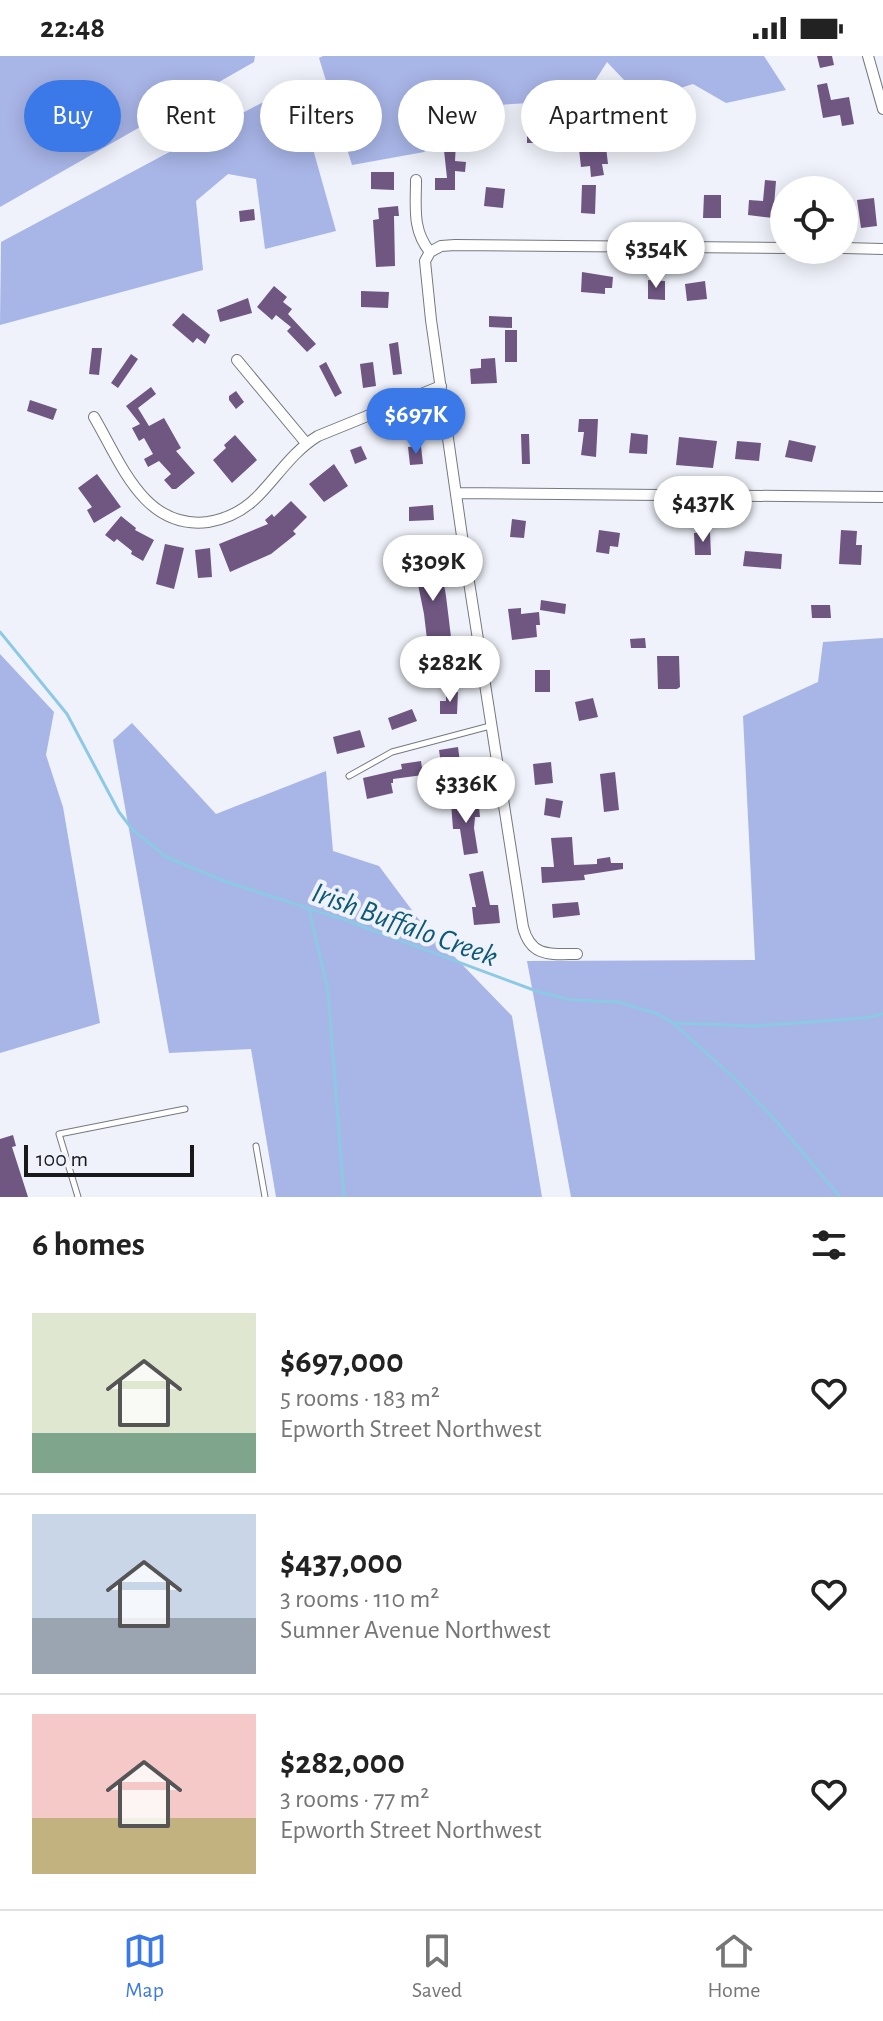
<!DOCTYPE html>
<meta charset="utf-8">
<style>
:root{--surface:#fff;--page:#f2f2f2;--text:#222;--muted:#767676;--line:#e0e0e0;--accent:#3c79e8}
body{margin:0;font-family:"Alegreya Sans",sans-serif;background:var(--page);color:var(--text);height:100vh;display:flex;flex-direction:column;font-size:30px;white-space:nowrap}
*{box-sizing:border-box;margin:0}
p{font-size:26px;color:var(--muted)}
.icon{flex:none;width:44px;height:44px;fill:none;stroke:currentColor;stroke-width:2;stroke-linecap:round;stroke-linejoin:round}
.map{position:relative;height:1141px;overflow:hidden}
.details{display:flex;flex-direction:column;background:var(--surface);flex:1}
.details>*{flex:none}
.guide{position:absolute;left:24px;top:24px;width:836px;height:72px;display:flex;gap:16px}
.tools{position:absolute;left:770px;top:120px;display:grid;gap:16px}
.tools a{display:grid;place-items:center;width:88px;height:88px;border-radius:50%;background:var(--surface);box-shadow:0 4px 20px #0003;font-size:40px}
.scale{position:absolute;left:24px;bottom:20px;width:170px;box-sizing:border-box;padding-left:8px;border:4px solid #19191c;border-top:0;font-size:22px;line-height:28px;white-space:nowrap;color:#19191c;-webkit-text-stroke:6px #eff2fa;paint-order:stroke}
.price{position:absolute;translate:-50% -68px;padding:0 18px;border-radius:28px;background:#fff;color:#222;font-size:26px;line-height:52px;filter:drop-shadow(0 2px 4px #0008)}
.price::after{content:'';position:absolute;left:50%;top:48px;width:24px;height:18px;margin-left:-12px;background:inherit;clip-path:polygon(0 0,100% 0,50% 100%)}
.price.selected{background:var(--accent);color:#fff}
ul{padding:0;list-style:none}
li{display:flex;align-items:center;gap:24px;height:200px;padding:0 32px}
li+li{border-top:2px solid var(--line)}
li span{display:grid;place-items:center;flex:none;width:224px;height:160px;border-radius:0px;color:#555}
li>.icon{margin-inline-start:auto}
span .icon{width:96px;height:96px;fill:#fffc;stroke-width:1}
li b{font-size:34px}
h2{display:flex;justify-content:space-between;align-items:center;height:96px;padding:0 32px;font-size:34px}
.pill{padding:0 28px;border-radius:36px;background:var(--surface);box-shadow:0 4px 20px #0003;font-size:28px;line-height:72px}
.pill.selected{background:var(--accent);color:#fff}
.status{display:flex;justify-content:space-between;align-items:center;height:56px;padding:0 40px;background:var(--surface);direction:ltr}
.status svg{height:22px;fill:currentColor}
.menu{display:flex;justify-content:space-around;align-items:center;height:112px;border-top:2px solid var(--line);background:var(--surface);font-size:22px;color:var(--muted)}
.menu a{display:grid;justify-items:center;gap:4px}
.menu .selected{color:var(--accent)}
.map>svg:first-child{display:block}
</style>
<div class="status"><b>22:48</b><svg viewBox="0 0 49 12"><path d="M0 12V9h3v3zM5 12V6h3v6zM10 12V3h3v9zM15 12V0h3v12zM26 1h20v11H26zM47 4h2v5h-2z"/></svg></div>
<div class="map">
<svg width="883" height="1141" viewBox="0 0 883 1141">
<rect width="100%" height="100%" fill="#eff2fa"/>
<path fill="#a8b5e7" d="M0 0H255L254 6 0 151Z
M323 0H764L786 34 726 47 693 28 643 44 607 6 576 55 565 45 479 50 424 96 352 109 319 2Z
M295 29 336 175 265 193 256 123 228 118 196 145 203 214 0 269 1 186Z
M883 582V1141H571L527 905 755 904 743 660 818 626 823 586Z
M0 598 54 656 46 699 63 751 100 967 0 997Z
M132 667 216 758 326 715 333 795 379 810 420 865 512 960 542 1141H276L251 993 169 997 113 684Z"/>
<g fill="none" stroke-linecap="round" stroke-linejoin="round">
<path stroke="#8dc9e5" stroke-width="3" d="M0 576 67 658 119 756 132 773 166 801 224 825 345 864 539 936 571 944 619 946 658 958 673 967 734 1022 777 1066 840 1141
M309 853 328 935 344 1141
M673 967 755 970 865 962 883 958"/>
</g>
<path fill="#6f5782" d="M817 0H832L834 9 820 12Z
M827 27 831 44 849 41 854 68 842 70 840 59 823 62 817 29Z
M639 70 657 73 656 83 663 84 661 96 635 91Z
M527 71H541V87H527Z
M443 85 456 86 455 105 466 106 465 116 455 115V134H435V122H447Z
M606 91 608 108H602L604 119 591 121 590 110 581 111 579 93Z
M371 116H394V134L371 133Z
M765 124 776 125 773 162 748 159 749 144 763 145Z
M582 129H596L595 158 581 157Z
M486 131 505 133 503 152 484 150Z
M704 139H721V162H703Z
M874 142 877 170 861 172 857 144Z
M398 150 399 160H394L395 210 376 211 373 164 379 163 378 152Z
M254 153 255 164 240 166 239 155Z
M582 216 613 221 612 232H605V238L581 236Z
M648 224 665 225V244L648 243Z
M705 225 707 243 687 245 685 228Z
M274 230 287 241 283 246 292 253 288 258 316 288 307 296 287 275 291 271 276 259 272 264 257 251Z
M361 235 389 236 388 252 361 251Z
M248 242 252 257 220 266 217 254Z
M183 257 210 279 205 288 197 282 193 287 172 269Z
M489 260 512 261V272L489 271Z
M505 274H517V306H505Z
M398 286 402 318 393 319 389 288Z
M92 292H102L99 319 89 318Z
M131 298 138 303 118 332 111 327Z
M495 302 497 327 471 328 470 313 481 312V303Z
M326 306 342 337 335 341 319 310Z
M373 306 376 330 363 332 360 308Z
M151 331 156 338 138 352 149 370 164 362 181 392 176 395 195 417 176 433H172L164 424 171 418 159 405 148 411 144 403 153 398 144 382 139 385 132 372 140 368 126 350Z
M236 335 244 346 236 353 229 344V340Z
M30 344 57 353 53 364 27 355Z
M579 363H598L596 401 581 399 584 376H578Z
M631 377 648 379 647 398 629 397Z
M521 378H529L530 408H522Z
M235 379 257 404 232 427 213 404 226 392 224 389Z
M679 381 717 385 713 412 676 409Z
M789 384 816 390 812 406 785 401Z
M737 385 761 387 759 405 735 403Z
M361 390 367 403 355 408 350 394Z
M421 390 423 408 410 409 408 391Z
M334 408 348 430 324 446 309 428Z
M97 418 121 451 94 467 87 454 92 451 78 432Z
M291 445 307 461 293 475 296 478 271 498 230 516 219 488 268 468 265 464 272 458 274 461Z
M433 449 434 464 409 465V451Z
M121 460 136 472 135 474 154 484 143 505 131 498 132 495 117 483 114 486 105 479Z
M512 463 526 465 524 482 510 481Z
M599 474 620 477 618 491 610 490 609 498 596 496Z
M841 474 857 475 856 489H862L861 509 839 508Z
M710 476 711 499H695L694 477Z
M434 487 437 512 441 511 446 540 451 581 449 582 453 605 430 609 424 558 410 489Z
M165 488 184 492 174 533 156 528Z
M210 492 212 521 198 522 195 494Z
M745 495 782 498 781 513 743 510Z
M541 544 566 548 565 558 540 554Z
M811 549H830L831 562H812Z
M521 552V558L539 556 540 569H536L537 581 512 584 508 553Z
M645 582 646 592H631L630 583Z
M657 600H679L680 631 677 633H658Z
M535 614H550V636H535Z
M446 636H458L457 658H440V645H446Z
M593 642 598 661 579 665 575 646Z
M412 653 417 665 392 674 388 662Z
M360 674 365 691 337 698 333 681Z
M458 691 460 706 441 708 439 694Z
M421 705 423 719 393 723V727H391L393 737 367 743 363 722 402 713 401 708Z
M551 706 553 727 535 729 533 708Z
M615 716 619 754 604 756 600 718Z
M546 742 563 745 560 762 544 759Z
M473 745V752L479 751 480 761H475L474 772 478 797 464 799 460 773H453L451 747Z
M572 781 574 809 597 808V803L610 801 611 807H623V813L584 819 585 824 542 827 541 811H554L551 782Z
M483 815 490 849H498L500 867 474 869 472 851H476L469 818Z
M578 846 580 859 553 862 552 848Z
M13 1079 16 1090 12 1091 28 1141H0V1083Z"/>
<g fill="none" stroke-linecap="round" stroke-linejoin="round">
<g stroke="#76787f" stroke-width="7">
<path id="service" d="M349 720 392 696 490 670
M256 1090 265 1141
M78 1141 59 1078 185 1053"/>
</g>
<g stroke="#76787f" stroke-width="12">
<path id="minor" d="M868 0 883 53
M416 124C416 151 412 174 430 196
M844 192 883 193
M430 196 425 205 431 264 464 494 523 871C531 902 551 898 577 898
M430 196 441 190 455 189 784 192
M237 304 306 387
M94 361C121 407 144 474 208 466 226 463 244 454 257 441 277 421 293 395 318 380L441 330
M457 437 883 441"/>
</g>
<use href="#service" stroke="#fff" stroke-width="5"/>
<use href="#minor" stroke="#fff" stroke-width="10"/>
</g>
<g text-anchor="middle" stroke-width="8" stroke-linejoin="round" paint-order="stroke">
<g font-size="30" font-style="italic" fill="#0c5a76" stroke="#eff2fa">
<text transform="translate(405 868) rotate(20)" y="10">Irish Buffalo Creek</text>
</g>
</g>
</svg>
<div class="tools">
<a><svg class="icon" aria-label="locate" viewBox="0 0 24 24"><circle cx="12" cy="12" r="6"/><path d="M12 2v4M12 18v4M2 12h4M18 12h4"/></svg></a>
</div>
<div class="scale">100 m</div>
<b class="price" style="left:656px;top:234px">$354K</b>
<b class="price selected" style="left:416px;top:400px">$697K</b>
<b class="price" style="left:703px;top:488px">$437K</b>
<b class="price" style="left:433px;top:547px">$309K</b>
<b class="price" style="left:450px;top:648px">$282K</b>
<b class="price" style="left:466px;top:769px">$336K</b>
<div class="guide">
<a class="pill selected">Buy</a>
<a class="pill">Rent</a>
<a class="pill">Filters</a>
<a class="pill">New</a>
<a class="pill">Apartment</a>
</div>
</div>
<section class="details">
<h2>6 homes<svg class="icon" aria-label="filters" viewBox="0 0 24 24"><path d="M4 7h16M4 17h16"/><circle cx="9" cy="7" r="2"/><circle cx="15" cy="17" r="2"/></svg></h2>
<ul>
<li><span style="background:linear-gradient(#dfe7d0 75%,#7fa58c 0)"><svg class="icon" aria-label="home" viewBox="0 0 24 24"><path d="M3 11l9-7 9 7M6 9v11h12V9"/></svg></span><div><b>$697,000</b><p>5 rooms · 183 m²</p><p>Epworth Street Northwest</p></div><svg class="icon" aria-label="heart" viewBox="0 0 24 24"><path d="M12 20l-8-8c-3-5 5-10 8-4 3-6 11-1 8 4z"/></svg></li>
<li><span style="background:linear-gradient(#c9d6e8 65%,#9aa5b1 0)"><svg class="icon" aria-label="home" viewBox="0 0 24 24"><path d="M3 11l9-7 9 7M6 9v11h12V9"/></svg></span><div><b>$437,000</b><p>3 rooms · 110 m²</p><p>Sumner Avenue Northwest</p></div><svg class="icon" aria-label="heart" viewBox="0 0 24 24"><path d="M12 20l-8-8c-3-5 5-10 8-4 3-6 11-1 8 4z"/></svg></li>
<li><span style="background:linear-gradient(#f6c9c9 65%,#c2b280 0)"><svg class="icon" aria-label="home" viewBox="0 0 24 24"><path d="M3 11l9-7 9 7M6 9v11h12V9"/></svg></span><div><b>$282,000</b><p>3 rooms · 77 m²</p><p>Epworth Street Northwest</p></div><svg class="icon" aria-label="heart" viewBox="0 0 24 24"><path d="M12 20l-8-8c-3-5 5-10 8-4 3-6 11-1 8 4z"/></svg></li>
</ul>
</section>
<nav class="menu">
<a class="selected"><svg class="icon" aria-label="map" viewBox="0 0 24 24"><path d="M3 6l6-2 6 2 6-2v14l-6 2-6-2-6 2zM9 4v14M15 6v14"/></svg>Map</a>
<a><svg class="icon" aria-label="saved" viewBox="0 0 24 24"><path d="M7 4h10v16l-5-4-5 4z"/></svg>Saved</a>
<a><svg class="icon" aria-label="home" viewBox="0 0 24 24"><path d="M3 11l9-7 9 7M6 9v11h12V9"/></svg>Home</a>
</nav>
